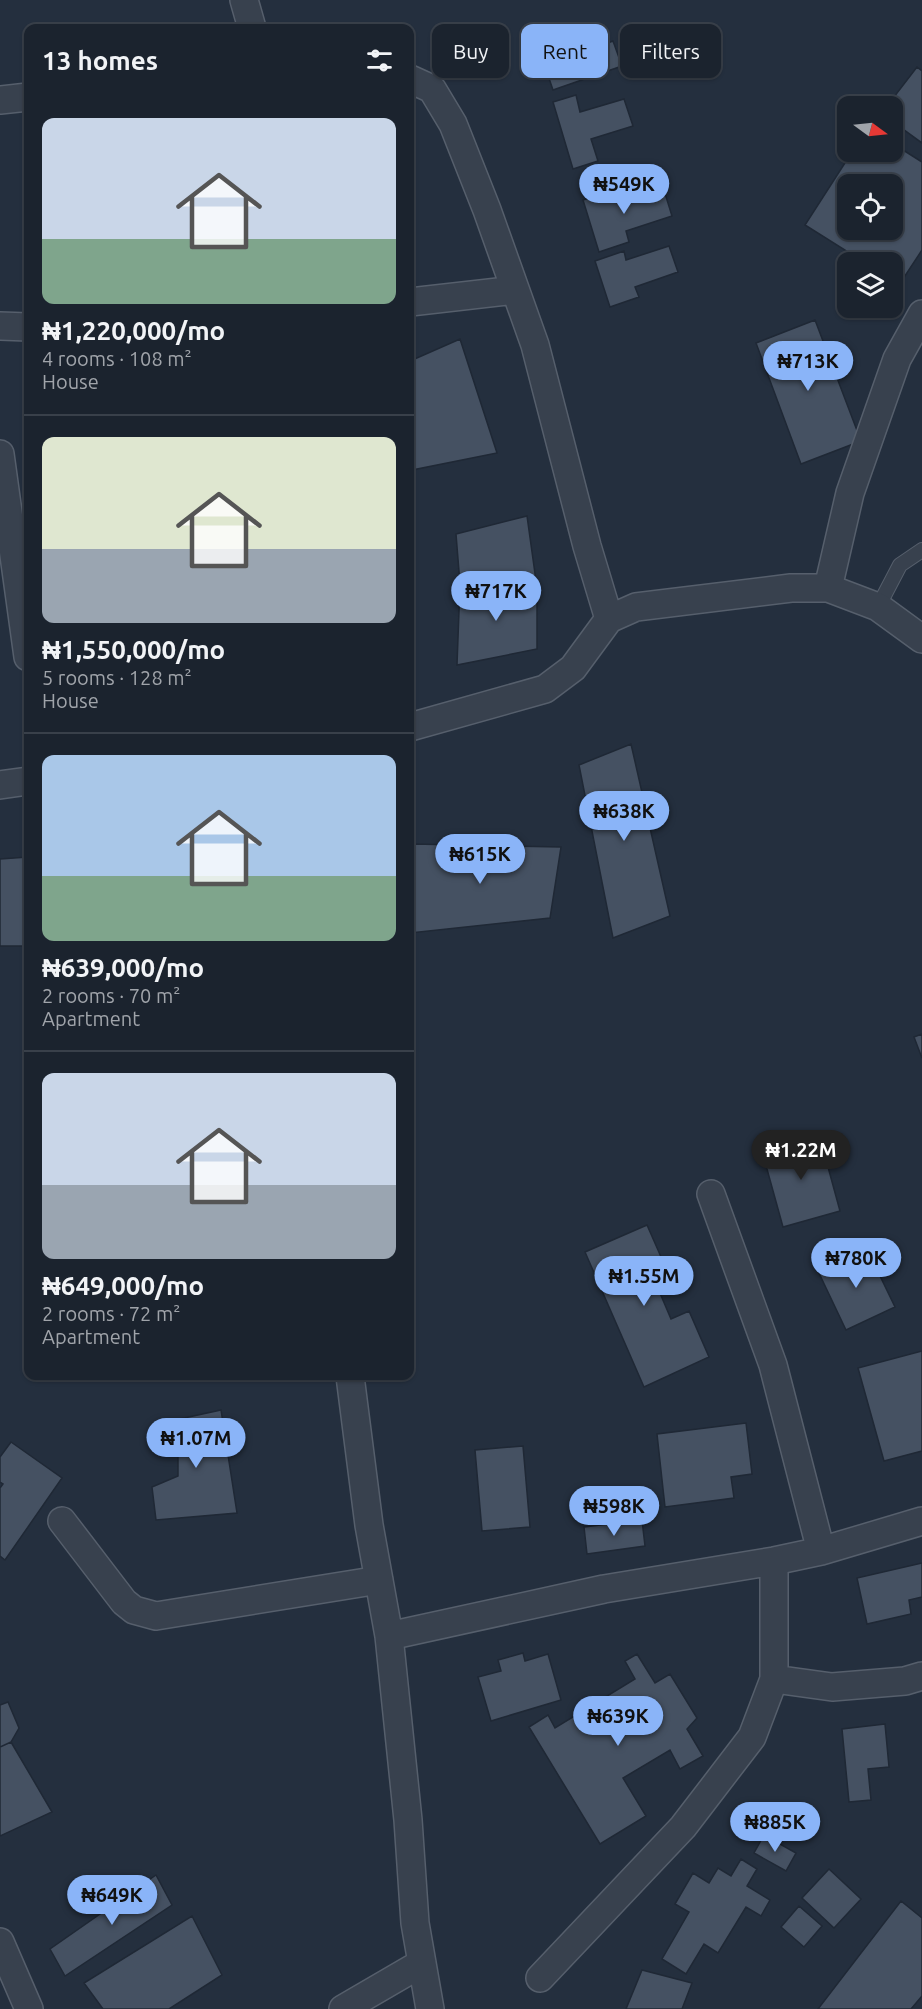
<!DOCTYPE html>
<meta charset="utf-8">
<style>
:root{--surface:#1b232e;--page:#282f3a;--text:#f1f3f6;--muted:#a0a4aa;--line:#39404a;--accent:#8ab4f8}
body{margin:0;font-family:Ubuntu,sans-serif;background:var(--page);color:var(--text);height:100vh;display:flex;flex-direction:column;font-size:22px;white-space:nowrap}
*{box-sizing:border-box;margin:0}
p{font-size:20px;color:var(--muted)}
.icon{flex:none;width:33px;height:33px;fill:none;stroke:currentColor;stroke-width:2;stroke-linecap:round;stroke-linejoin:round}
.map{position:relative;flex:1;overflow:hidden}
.details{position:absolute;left:24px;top:24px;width:390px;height:1356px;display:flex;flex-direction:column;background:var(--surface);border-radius:12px;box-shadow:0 2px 4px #0004,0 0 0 2px var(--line)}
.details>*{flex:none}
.guide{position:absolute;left:432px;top:24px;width:399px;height:54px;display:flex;gap:12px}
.needle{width:39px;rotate:105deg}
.tools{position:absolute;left:837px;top:96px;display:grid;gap:12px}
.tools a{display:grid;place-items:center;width:66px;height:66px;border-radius:12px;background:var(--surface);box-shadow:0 2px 4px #0004,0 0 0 2px var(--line);font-size:30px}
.price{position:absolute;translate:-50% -51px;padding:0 14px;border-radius:21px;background:var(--accent);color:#111;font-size:20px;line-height:39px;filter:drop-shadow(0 2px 3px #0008)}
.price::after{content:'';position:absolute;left:50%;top:36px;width:18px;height:14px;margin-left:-9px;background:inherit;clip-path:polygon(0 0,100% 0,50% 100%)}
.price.active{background:#222;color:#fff}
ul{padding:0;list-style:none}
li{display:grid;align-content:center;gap:12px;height:318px;padding:0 18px}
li+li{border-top:2px solid var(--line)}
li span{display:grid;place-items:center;height:186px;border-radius:12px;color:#555}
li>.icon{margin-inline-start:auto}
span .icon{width:108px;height:108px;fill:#fffc;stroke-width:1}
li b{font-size:26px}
h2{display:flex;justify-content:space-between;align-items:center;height:72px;padding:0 18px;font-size:26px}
.chip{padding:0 21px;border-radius:12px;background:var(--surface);box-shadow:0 2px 4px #0004,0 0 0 2px var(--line);font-size:21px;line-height:54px}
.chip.active{background:var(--accent);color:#111}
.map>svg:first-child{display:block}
</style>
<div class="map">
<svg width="922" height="2009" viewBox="0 0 922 2009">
<rect width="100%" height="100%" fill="#242f3e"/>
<path fill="#455162" stroke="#1f2835" stroke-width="1.5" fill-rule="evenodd" d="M613 41 622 66 553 90 540 52 567 42 572 56Z
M917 67 922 71V143L892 121V106H887Z
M576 95 580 112 624 99 633 126 591 139 598 161 573 169 553 102Z
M892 143 922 162V250L899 285 892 281V262H864L805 225 852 152H892ZM848 184H892V230H848Z
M663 187 672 216 626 231 629 242 599 252 583 200 618 189 621 200Z
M669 246 678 272 635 287 639 297 610 307 595 261 624 251 626 260Z
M815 320 861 441 801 464 756 343Z
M460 339 497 453 412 470 410 462V361Z
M527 516 537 588 460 584 456 534Z
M460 584 537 588V649L457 665Z
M631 744 670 916 613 938 579 765Z
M412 844 561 847 550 918 410 933V862Z
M28 857V946H0V859Z
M922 1034V1058L914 1037Z
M819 1134 840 1211 783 1227 762 1151Z
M647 1225 665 1266 651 1272 671 1319 689 1311 709 1357 644 1387 585 1252Z
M866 1247 895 1307 846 1330 818 1271Z
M922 1351V1451L884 1461 858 1368Z
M221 1410 237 1513 156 1520 152 1487 178 1476V1456L162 1455 161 1423Z
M746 1423 752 1474 731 1477 734 1498 665 1507 657 1434Z
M11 1442 62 1478 5 1560 0 1556V1488L3 1484 0 1482V1457Z
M523 1446 530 1527 482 1531 475 1450Z
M642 1520 645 1546 587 1554 584 1527Z
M922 1563V1597L909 1600 911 1614 867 1624 857 1578Z
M523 1653 525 1661 548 1654 561 1700 491 1721 478 1677 501 1671 498 1660Z
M637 1654 655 1683 670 1674 697 1718 687 1729 703 1756 680 1769 670 1750 623 1778 646 1816 600 1844 529 1727 548 1715 555 1728 635 1679 625 1661Z
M8 1702 19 1728 11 1742 0 1747V1705Z
M885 1724 889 1767 868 1769 871 1800 849 1802 842 1729Z
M11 1742 52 1812 0 1836V1747Z
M764 1835 796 1853 786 1871 754 1853Z
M741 1859 757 1869 747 1886 770 1900 761 1916 746 1907 718 1953 704 1944 686 1974 662 1959 689 1912 675 1904 693 1873 709 1883 718 1868 731 1876Z
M829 1869 861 1899 834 1928 802 1898Z
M156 1875 172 1905 65 1976 50 1949Z
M901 1901 922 1918V1996L911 2009H818Z
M799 1906 822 1926 804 1947 781 1927Z
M192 1916 222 1975 169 2009H103L84 1983Z
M642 1970 692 1983 682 2009H626Z"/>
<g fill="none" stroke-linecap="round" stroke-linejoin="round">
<g stroke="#565f6c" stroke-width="16">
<path id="lane" d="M878 607 900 565 922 550"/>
</g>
<g stroke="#565f6c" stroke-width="30">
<path id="street" d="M244 0 252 28
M410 79 432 89 453 124 487 210 535 345 587 546 609 619 636 607 791 588H828L878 607 922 639
M0 100 28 97
M410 302 515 290
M0 326 28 327
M0 454 28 657
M828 588 850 493 897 359 922 314
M410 727 545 689 573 668 609 619
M0 785 28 781
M711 1194 773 1365 821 1551
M350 1376 369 1525 389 1636 604 1589 774 1561 821 1551 922 1521
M62 1521 124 1602 134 1610 156 1616 379 1580
M389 1636 408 1820 415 1923 430 2009
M774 1679 832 1687 905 1681 922 1676
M0 1942 29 2009
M540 1978 683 1827 752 1737 774 1679V1561
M343 2009 422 1963"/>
</g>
<use href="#lane" stroke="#38414e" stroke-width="14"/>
<use href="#street" stroke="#38414e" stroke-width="27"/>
</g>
</svg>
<div class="tools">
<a><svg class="needle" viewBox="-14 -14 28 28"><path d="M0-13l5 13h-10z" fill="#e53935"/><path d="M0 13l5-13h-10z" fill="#a0a4aa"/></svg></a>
<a><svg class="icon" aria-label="locate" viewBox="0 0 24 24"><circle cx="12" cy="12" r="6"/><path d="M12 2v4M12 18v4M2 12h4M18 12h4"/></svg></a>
<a><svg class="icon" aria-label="layers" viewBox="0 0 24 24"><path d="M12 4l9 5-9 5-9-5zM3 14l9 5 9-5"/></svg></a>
</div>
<b class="price" style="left:624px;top:215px">₦549K</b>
<b class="price" style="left:808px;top:392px">₦713K</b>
<b class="price" style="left:496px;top:622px">₦717K</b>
<b class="price" style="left:624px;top:842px">₦638K</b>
<b class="price" style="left:480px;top:885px">₦615K</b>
<b class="price active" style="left:801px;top:1181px">₦1.22M</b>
<b class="price" style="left:856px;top:1289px">₦780K</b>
<b class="price" style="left:644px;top:1307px">₦1.55M</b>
<b class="price" style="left:196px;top:1469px">₦1.07M</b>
<b class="price" style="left:614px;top:1537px">₦598K</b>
<b class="price" style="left:618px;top:1747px">₦639K</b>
<b class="price" style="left:775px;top:1853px">₦885K</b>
<b class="price" style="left:112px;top:1926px">₦649K</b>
<div class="guide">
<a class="chip">Buy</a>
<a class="chip active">Rent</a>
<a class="chip">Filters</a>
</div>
<section class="details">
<h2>13 homes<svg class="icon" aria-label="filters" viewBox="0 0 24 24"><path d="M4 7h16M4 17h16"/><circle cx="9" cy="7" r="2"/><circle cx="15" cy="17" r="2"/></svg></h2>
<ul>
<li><span style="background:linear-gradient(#c9d6e8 65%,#7fa58c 0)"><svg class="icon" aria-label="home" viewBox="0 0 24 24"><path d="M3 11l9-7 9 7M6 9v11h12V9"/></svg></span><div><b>₦1,220,000/mo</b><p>4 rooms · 108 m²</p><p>House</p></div></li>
<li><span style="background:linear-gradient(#dfe7d0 60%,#9aa5b1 0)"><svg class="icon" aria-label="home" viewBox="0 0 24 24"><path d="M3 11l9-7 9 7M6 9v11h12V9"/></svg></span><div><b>₦1,550,000/mo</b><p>5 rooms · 128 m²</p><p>House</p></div></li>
<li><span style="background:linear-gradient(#a9c7e8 65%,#7fa58c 0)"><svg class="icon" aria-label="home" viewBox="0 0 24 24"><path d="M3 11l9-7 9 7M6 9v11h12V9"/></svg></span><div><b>₦639,000/mo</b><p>2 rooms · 70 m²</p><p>Apartment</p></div></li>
<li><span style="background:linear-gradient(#c9d6e8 60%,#9aa5b1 0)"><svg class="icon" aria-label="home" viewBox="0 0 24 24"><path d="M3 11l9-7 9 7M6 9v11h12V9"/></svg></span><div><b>₦649,000/mo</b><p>2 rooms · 72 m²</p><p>Apartment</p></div></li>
</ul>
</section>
</div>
